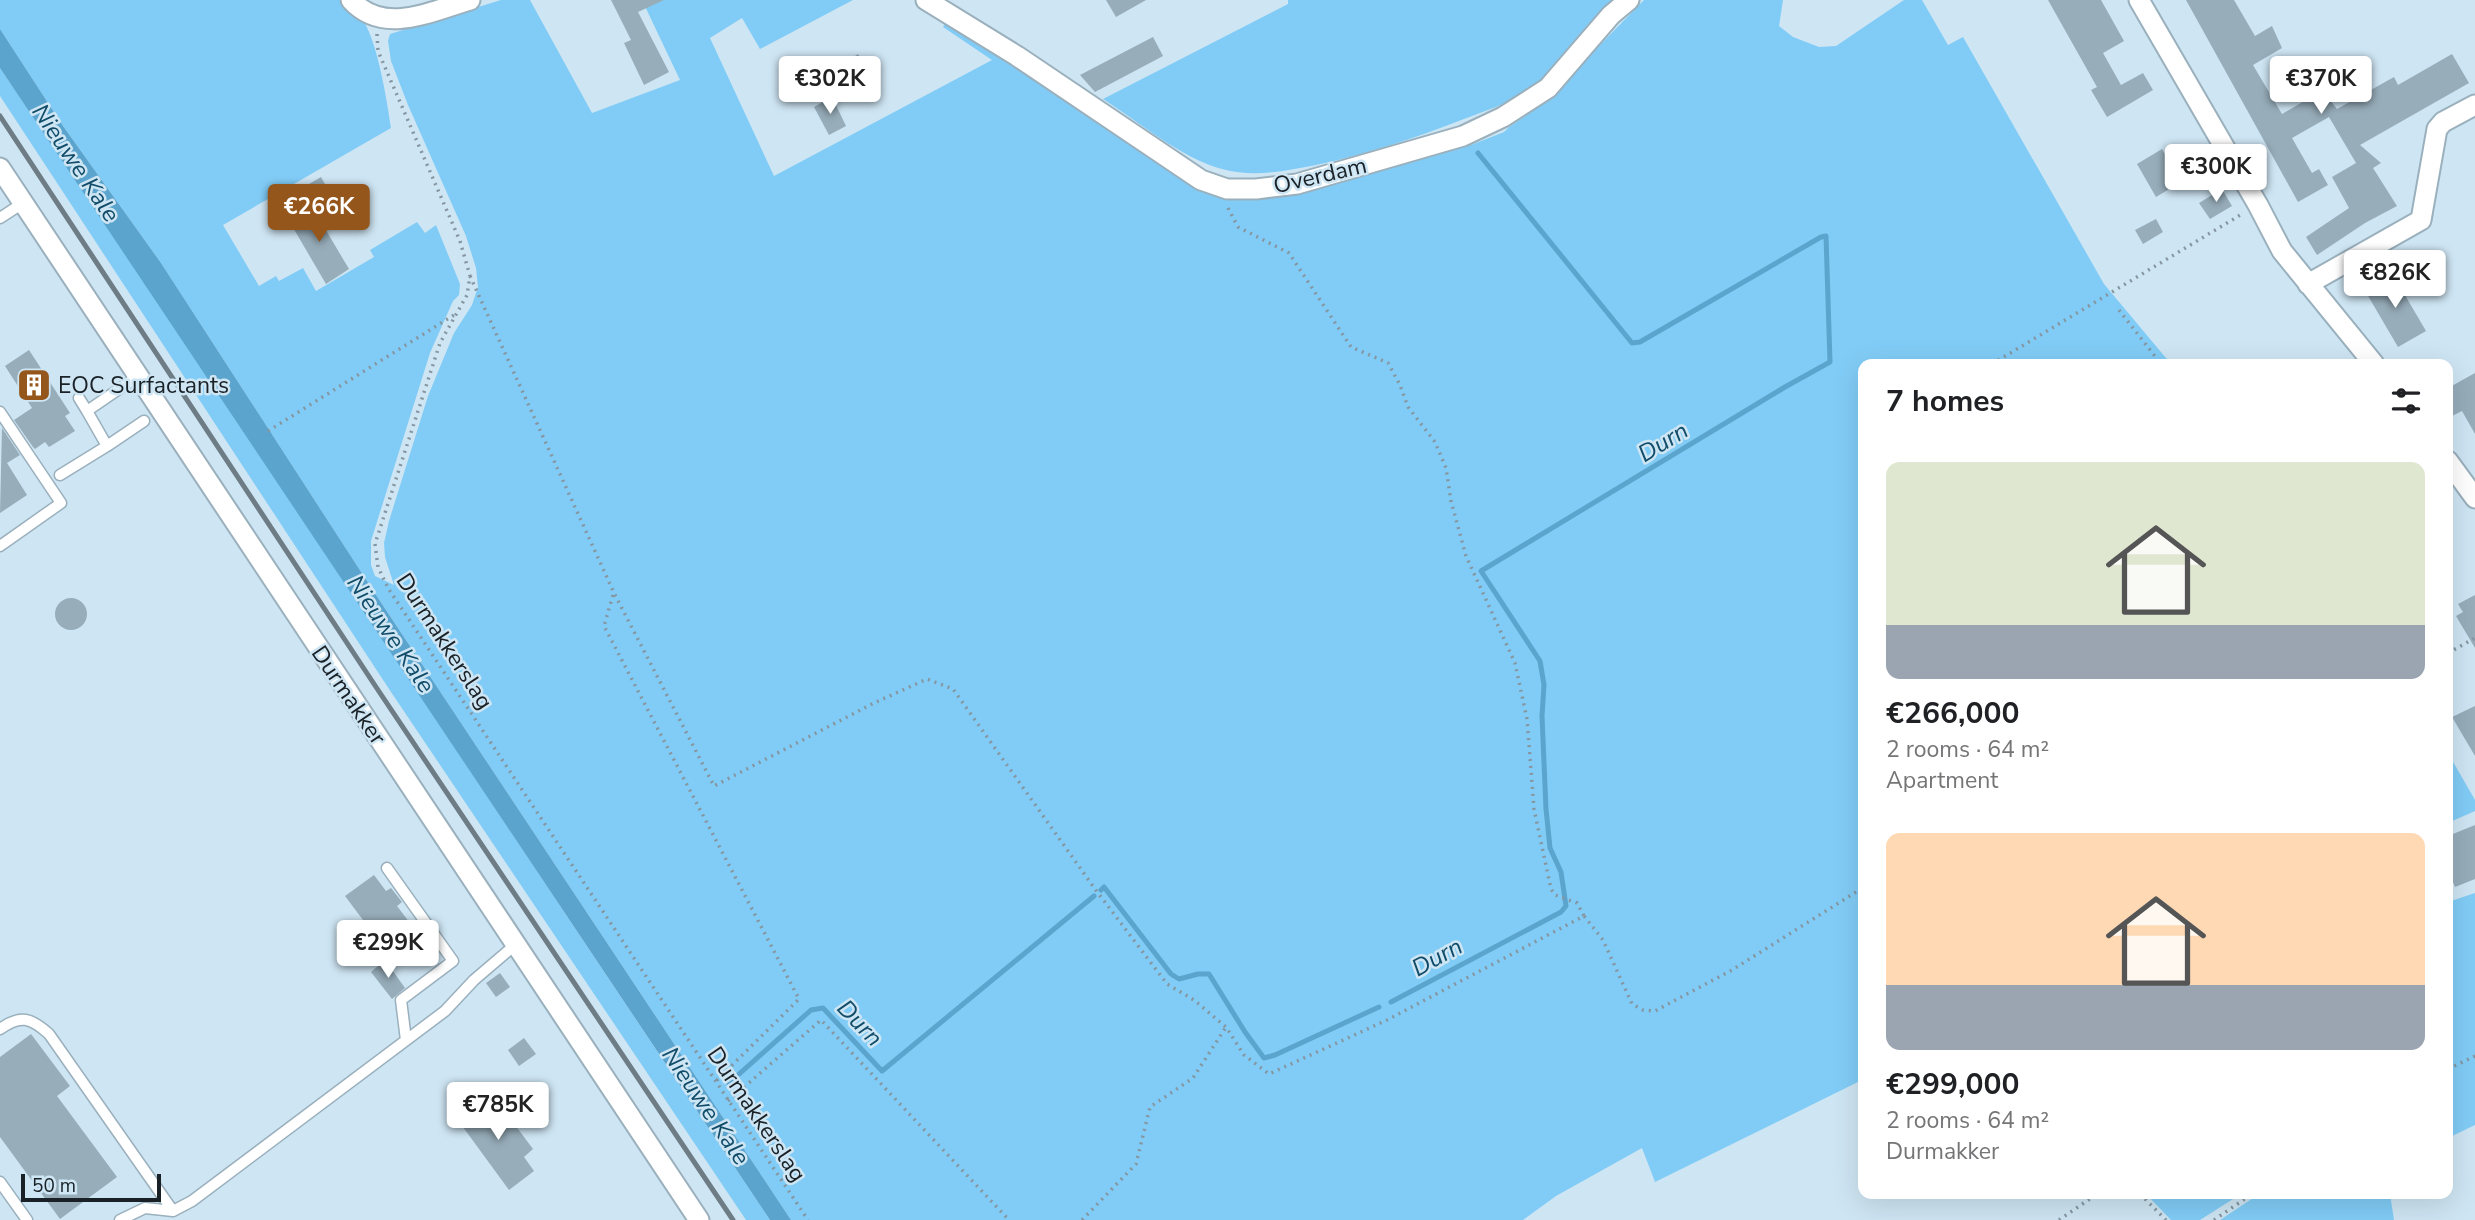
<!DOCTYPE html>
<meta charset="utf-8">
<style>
:root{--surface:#fff;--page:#f6f6f6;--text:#202124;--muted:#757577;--accent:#94561b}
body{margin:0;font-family:"Nunito Sans",sans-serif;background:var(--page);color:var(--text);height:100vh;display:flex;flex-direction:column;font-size:26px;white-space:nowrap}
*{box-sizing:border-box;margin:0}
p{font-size:23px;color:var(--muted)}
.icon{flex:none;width:38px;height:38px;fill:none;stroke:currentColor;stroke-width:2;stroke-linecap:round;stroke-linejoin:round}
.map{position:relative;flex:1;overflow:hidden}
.drawer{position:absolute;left:1858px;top:359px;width:595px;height:840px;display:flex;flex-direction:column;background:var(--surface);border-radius:14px;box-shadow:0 7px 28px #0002}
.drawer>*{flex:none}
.scale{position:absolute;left:21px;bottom:18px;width:140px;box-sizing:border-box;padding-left:7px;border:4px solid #192126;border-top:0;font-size:19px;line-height:24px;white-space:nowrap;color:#192126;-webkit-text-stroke:5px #cee5f3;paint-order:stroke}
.price{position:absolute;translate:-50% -60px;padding:0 16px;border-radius:7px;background:#fff;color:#222;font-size:23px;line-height:46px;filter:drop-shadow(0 2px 4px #0008)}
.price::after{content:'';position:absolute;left:50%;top:42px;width:21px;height:16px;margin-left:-10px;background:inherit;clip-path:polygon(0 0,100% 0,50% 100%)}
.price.active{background:var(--accent);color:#fff}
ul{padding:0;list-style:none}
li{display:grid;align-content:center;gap:14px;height:371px;padding:0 28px}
li span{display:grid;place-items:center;height:217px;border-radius:14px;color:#555}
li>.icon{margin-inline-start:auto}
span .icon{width:126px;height:126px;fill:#fffc;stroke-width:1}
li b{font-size:30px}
h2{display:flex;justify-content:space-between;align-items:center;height:84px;padding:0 28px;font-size:30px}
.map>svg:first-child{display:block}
</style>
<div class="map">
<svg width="2475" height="1220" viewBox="0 0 2475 1220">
<rect width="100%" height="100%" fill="#cee5f3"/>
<path fill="#81ccf6" d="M0 0H344C350 5 356 10 360 16 377 36 387 101 391 128L223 225 259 286 276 276 279 281 303 268 316 291 374 257 370 250 417 222 425 233 436 225 460 284 459 295 453 301 430 353 371 541V565L375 576 394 585 385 557 384 543 389 521 428 396 454 333 472 305 478 287 476 268 466 236 408 105 391 61 388 41 390 34 501 0H530L592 113 680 80 642 0H853L760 49 742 18 710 38 774 176 992 60 943 27 946 22 1033 78 1227 189 1284 197 1471 145 1504 132 1509 127 1540 106 1644 0H1783L1779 26 1793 37 1819 47 1836 46 1904 0H1922L1948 45 1963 37 2104 284 2171 364H1864V1079L1655 1182 1642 1148 1556 1196 1523 1220H791L376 595 161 263 63 126 0 29Z
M1288 0H1616C1588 30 1561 68 1527 91 1508 104 1484 111 1464 119 1415 138 1368 154 1316 165 1284 171 1255 178 1222 169 1181 158 1139 122 1103 99L1288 4Z
M0 68C259 451 513 837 770 1220H746L391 692 0 96Z
M2448 753 2475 800V811L2448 823Z
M2475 893V1125L2448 1138V896L2451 901Z
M2146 1194H2241L2200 1220H2171Z
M2259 1194H2390L2394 1220H2220Z"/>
<path fill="#5aa4cd" d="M0 29 63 126 161 263 376 595 791 1220H770L0 68Z"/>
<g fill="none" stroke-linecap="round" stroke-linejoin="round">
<path stroke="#5aa4cd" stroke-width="5" d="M1101 890 1104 887 1171 974 1179 979 1198 974H1209L1245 1032 1264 1058 1275 1055 1379 1007
M1391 1002 1561 912 1566 906 1561 872 1550 848 1546 809 1542 716 1544 685 1540 661 1481 571 1785 387 1830 362 1826 236 1821 237 1640 342 1632 343 1478 153
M729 1083 811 1010 823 1008 882 1071 1094 896"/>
</g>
<path fill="#97adba" d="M611 0H664L638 12 669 72 644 85 624 43 631 40Z
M1106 0H1146L1116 17Z
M2048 0H2101L2124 41 2103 53 2121 85 2143 73 2153 90 2107 117 2091 90 2097 87Z
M2186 0H2234L2255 36 2272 26 2282 48 2253 65 2282 114 2306 100 2301 91 2316 82 2337 109 2394 77 2398 85 2452 54 2469 83 2360 145 2381 163 2373 168 2397 206 2365 223 2317 255 2306 237 2349 208 2332 177 2356 163 2329 117 2292 138 2312 173 2319 169 2328 185 2298 202Z
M1153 37 1163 56 1095 92 1080 75Z
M858 54 875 80 844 102 826 76Z
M832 97 846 126 829 135 814 107Z
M2162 149 2169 161 2174 159 2183 175 2178 177 2181 182 2156 197 2137 164Z
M321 177 330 193 313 203 304 187Z
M2222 189 2232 206 2210 219 2199 203Z
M311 205 349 269 326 284 288 219Z
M2156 219 2163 232 2143 244 2135 230Z
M2392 273 2426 331 2398 347 2364 289Z
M29 350 70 413 65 416 75 431 49 447 45 442 35 449 33 447 14 420 32 408 5 366Z
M2475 373V434L2462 411 2448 418V388Z
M2 428 20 455 7 463 27 495 0 513Z
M2475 595V648L2456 616 2463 612 2458 604Z
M55 614a16 16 0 1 1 32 0a16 16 0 1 1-32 0Z
M2475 706V756L2452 717Z
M2475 825V879L2455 887 2448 870V836Z
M374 875 386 891 391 888 402 902 397 906 425 943 396 964 345 896Z
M385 960 405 988 392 999 371 972Z
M500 973 510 987 496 997 486 983Z
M31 1034 70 1086 57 1096 117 1177 60 1219 0 1137V1057Z
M524 1038 536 1054 519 1066 508 1050Z
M473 1090 499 1125 509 1117 533 1149 524 1157 534 1171 509 1190 460 1123 470 1115 460 1100Z"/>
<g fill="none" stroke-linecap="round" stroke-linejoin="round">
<g stroke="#9ab0bd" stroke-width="13">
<path id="service" d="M0 218 23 203
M79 398 87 411 138 376
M87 411 107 446 144 421
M0 412 61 503 0 546
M60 475 107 446
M387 868 453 961 401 1000 406 1040
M0 1029C21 1014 31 1018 49 1034L173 1211
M0 1182 27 1220
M120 1220 145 1208 173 1211 192 1201 445 1011 474 980 515 945"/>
</g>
<g stroke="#9ab0bd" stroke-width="23">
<path id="minor" d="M351 0C384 36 431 11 470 0
M926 0 1017 56 1201 180 1227 189H1256L1297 184 1463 136 1503 117 1548 88 1611 15 1629 0
M2139 0 2258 205 2282 251 2374 364
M0 168 699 1220
M2308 284 2421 220 2437 129 2443 122 2475 105
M2448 461 2475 498"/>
</g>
<path stroke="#8596a0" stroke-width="3.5" stroke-dasharray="2 5" stroke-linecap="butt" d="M377 34 378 51 460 241 470 276 467 295 440 343 375 544 378 567 388 588 808 1220
M1228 208 1238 227 1289 253 1351 347 1388 363 1400 385 1408 407 1435 442 1446 468 1451 501 1466 556 1515 663 1527 719 1534 809 1551 889 1555 895 1577 903 1584 916
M470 276 614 593 714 786 874 703 927 679 953 689 1095 889 1167 984 1194 1000 1226 1027 1244 1055 1269 1074 1387 1020 1584 916 1603 940 1632 1004 1643 1010 1655 1011 1732 970 1864 887
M2119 310 2161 364
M1992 364 2242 214
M268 431 454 315
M613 595 604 626 799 999 715 1082
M2448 653 2475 638
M2448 1069 2475 1056
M728 1101 821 1020 1009 1220
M2140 1194 2166 1220
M1082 1220 1136 1164 1150 1107 1193 1078 1226 1027
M2059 1220 2097 1194
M2214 1220 2252 1194"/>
<use href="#service" stroke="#fff" stroke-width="10"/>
<use href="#minor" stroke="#fff" stroke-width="19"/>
<path stroke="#6d7c85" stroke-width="5" d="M0 116 376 687 733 1220"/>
</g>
<defs>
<g id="building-square" transform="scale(1.75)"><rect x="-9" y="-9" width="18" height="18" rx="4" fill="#94561b" stroke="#cee5f3"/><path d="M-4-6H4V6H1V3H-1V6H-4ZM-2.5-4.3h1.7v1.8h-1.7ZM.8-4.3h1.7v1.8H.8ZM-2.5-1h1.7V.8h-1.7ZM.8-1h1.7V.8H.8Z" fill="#fff"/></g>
</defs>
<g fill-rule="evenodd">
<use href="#building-square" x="34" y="385"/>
</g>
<g text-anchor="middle" stroke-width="5" stroke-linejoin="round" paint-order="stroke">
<g font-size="23" fill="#192126" stroke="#cee5f3">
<text transform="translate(1320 175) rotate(-13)" y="8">Overdam</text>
<text transform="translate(445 641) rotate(57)" y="8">Durmakkerslag</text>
<text transform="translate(349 695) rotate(56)" y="8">Durmakker</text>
<text transform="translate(757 1114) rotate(56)" y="8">Durmakkerslag</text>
</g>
<g font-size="23" fill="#192126" stroke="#cee5f3" text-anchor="start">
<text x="58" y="393">EOC Surfactants</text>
</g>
<g font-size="24" font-style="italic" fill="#114c69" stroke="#cee5f3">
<text transform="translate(76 163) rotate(56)" y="8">Nieuwe Kale</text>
<text transform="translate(1663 442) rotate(-31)" y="8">Durn</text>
<text transform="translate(391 634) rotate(56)" y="8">Nieuwe Kale</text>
<text transform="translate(1437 957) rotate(-29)" y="8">Durn</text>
<text transform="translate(860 1023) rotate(46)" y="8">Durn</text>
<text transform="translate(706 1106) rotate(56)" y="8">Nieuwe Kale</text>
</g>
</g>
</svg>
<div class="scale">50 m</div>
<b class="price" style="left:830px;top:116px">€302K</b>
<b class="price" style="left:2321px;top:116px">€370K</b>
<b class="price" style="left:2216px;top:204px">€300K</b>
<b class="price active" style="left:319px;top:244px">€266K</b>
<b class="price" style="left:2395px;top:310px">€826K</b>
<b class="price" style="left:388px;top:980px">€299K</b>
<b class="price" style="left:498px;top:1142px">€785K</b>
<section class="drawer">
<h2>7 homes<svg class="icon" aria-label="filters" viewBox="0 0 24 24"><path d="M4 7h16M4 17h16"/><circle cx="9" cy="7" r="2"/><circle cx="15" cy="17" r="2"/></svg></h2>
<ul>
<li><span style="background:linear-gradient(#dfe7d0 75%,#9aa5b1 0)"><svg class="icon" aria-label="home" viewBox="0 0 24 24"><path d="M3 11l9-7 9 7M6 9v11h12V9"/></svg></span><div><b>€266,000</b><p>2 rooms · 64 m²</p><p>Apartment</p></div></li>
<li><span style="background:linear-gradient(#ffd9b3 70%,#9aa5b1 0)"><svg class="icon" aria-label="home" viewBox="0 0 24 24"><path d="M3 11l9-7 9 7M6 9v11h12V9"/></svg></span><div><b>€299,000</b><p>2 rooms · 64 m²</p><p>Durmakker</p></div></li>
</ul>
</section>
</div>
